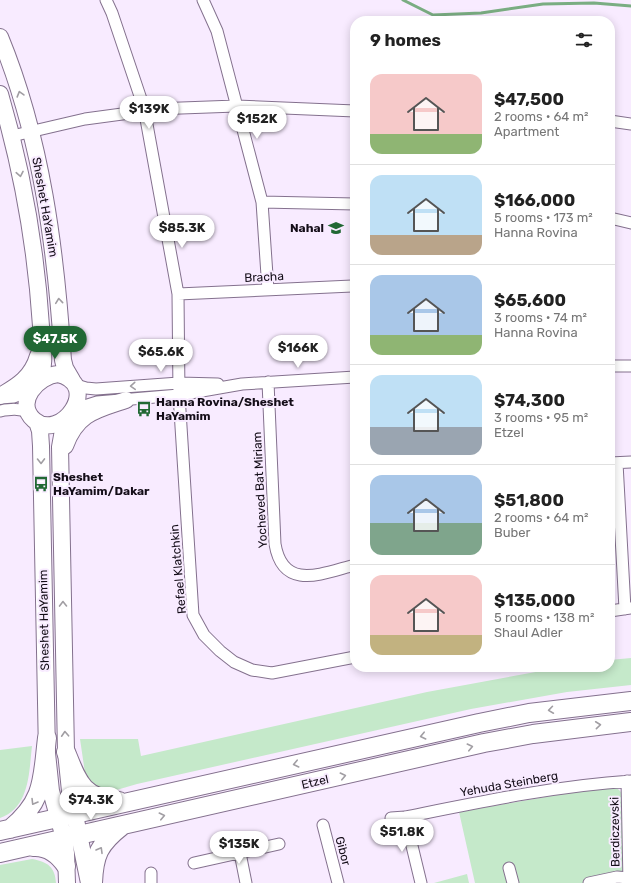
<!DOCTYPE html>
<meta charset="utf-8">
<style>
:root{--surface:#fff;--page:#f2f2f2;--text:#222;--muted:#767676;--line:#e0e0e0;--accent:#216834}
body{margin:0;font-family:Rubik,sans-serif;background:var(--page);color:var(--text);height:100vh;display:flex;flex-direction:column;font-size:15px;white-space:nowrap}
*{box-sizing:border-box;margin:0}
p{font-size:13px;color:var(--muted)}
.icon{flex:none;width:22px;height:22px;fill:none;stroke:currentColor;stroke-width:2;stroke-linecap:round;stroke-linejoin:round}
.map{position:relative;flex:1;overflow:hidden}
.details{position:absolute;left:350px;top:16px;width:265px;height:656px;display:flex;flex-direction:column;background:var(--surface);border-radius:16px;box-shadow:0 2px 10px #0003}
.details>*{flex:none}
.price{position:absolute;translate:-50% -34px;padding:0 9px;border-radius:14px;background:#fff;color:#222;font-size:13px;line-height:26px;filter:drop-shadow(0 1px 2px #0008)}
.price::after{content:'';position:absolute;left:50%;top:24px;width:12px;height:9px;margin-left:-6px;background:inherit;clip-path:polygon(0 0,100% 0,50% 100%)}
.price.active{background:var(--accent);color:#fff}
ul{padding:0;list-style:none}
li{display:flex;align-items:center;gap:12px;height:100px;padding:0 20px}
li+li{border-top:1px solid var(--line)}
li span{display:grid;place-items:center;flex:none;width:112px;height:80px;border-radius:12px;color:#555}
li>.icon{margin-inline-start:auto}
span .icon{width:48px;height:48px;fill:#fffc;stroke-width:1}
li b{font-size:17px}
h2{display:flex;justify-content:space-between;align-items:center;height:48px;padding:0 20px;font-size:17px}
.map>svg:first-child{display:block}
</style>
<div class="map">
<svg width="631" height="883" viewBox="0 0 631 883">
<rect width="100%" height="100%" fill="#f8ebff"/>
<path fill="#c5e9ca" d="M631 658V685L567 692 471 709 137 784 113 791 99 788 88 779 85 773 80 739H138L141 756 427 692 563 667H610V660Z
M32 746C29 771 30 808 0 818V750Z
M614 785 621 792 623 883H475L459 812Z
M32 859C48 862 55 867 56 883H0V865Z
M467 874 469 883H434Z"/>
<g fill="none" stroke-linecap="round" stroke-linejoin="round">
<path stroke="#7aad82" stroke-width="3" d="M403 0 433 15 481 13 543 4 594 3 631 6"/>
<g stroke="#84718e" stroke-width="13">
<path id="street" d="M106 0 112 13 142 102
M203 0 217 31 262 202 268 290
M154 109 236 106 355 111
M146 119 178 294 179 395 193 615 204 635 220 651 234 662 252 670 272 673 355 657
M610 121 631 124
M12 136 85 119 137 112
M262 202 355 204
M610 218 631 223
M178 294 352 286
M610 366H631
M268 382 275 544C283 592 323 573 355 565
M76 385 86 388 96 389 179 383 218 384
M0 398 14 397 31 390
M0 411C11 409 19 408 29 413
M70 413 78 408 97 402 179 395 242 384 355 377
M610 463 631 462
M617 463 625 609
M610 611 631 608
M627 781 629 883
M405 817 421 883
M391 818 405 817C480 802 555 786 631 781
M323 825 338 883
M240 853 246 883
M194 863 279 844
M509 868 513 883
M151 883V873
M589 883 617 877 629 878"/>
</g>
<g stroke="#84718e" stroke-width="18">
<path id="secondary" d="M0 37C42 139 56 251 63 360L65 368 72 380
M0 94C22 169 36 248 41 326 42 345 47 365 38 382
M58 374C103 385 60 443 34 420 14 402 38 376 58 374Z
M0 396C18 386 32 377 38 356
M65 419 60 447 66 752 70 791 89 883
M37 422 40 431 41 446 47 753 51 791 64 838 66 853 67 883
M65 446C77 413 96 410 126 400"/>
</g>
<g stroke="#84718e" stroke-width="20">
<path id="primary" d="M66 752C78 782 83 799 119 801
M10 829C45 800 42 779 47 738
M0 831 479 723 529 713 631 701
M33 847C48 846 58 854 66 866
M0 853 484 743 533 734 631 722
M93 883C94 855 99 844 122 826"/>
</g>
<use href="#street" stroke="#fff" stroke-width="11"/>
<use href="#secondary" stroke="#fff" stroke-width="16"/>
<use href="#primary" stroke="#fff" stroke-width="18"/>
</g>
<defs><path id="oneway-chevron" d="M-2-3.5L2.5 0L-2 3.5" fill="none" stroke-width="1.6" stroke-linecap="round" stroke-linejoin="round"/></defs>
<g stroke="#a19ea3">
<use href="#oneway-chevron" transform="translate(20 94) rotate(-106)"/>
<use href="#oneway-chevron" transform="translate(20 174) rotate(79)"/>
<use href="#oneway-chevron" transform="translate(59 301) rotate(-96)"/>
<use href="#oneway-chevron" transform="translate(133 386) rotate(176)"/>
<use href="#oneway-chevron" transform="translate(41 461) rotate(89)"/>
<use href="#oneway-chevron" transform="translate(63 604) rotate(-91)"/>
<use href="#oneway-chevron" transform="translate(551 710) rotate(172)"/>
<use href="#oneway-chevron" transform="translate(598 725) rotate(-6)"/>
<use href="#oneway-chevron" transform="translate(65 734) rotate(-93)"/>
<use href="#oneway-chevron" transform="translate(423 736) rotate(167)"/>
<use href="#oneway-chevron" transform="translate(470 747) rotate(-13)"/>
<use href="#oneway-chevron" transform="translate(296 764) rotate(167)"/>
<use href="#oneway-chevron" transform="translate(343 776) rotate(-13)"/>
<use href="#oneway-chevron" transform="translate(34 802) rotate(121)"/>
<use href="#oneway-chevron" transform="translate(162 816) rotate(-13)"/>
<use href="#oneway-chevron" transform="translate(100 850) rotate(-60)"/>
</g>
<defs>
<g id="school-bare" transform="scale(1.2)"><path d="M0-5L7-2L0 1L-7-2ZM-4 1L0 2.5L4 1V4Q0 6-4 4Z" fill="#216834" stroke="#f8ebff" stroke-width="2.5" paint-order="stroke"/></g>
<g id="bus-bare" transform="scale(1.2)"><path d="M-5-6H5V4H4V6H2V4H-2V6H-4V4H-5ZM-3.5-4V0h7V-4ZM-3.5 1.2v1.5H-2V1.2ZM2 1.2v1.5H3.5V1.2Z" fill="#216834" stroke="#f8ebff" stroke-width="2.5" paint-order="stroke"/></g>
</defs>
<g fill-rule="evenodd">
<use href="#school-bare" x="336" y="228"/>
<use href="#bus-bare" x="144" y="409"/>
<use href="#bus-bare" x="41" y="484"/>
</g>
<g text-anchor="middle" stroke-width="4" stroke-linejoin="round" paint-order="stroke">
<g font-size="12" fill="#140d18" stroke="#f8ebff">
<text transform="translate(45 207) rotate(80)" y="4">Sheshet HaYamim</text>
<text transform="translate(264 277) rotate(-3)" y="4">Bracha</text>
<text transform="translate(260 490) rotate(-93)" y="4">Yocheved Bat Miriam</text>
<text transform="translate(178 569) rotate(-95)" y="4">Refael Klatchkin</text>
<text transform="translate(44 620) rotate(-91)" y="4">Sheshet HaYamim</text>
<text transform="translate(315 782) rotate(-13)" y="4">Etzel</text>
<text transform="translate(509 784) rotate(-10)" y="4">Yehuda Steinberg</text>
<text transform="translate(615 832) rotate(-91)" y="4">Berdiczevski</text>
<text transform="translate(343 851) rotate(75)" y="4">Gibor</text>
</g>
<g font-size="12" font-weight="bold" fill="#140d18" stroke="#f8ebff" text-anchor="start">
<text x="324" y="232" text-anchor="end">Nahal</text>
<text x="156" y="406">Hanna Rovina/Sheshet<tspan x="156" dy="14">HaYamim</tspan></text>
<text x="53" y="481">Sheshet<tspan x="53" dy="14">HaYamim/Dakar</tspan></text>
</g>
</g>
</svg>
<b class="price" style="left:149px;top:130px">$139K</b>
<b class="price" style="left:257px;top:140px">$152K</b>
<b class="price" style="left:182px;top:249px">$85.3K</b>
<b class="price active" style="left:55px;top:360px">$47.5K</b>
<b class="price" style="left:298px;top:369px">$166K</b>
<b class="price" style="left:161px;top:373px">$65.6K</b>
<b class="price" style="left:91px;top:821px">$74.3K</b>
<b class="price" style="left:402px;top:853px">$51.8K</b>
<b class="price" style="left:239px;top:865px">$135K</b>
<section class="details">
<h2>9 homes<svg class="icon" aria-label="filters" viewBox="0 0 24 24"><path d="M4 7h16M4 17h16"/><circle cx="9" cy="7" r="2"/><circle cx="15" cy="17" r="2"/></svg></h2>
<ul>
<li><span style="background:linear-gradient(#f6c9c9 75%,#8fb573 0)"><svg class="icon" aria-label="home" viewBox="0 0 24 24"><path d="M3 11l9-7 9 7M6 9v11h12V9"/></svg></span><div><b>$47,500</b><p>2 rooms · 64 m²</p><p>Apartment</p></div></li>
<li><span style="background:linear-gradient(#bfe0f5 75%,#b9a48a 0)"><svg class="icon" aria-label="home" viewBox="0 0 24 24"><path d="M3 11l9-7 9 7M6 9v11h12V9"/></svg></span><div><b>$166,000</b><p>5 rooms · 173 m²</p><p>Hanna Rovina</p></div></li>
<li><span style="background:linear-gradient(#a9c7e8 75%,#8fb573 0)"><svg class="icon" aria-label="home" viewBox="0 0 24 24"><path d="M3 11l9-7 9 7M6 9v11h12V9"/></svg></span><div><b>$65,600</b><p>3 rooms · 74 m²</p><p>Hanna Rovina</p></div></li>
<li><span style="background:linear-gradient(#bfe0f5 65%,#9aa5b1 0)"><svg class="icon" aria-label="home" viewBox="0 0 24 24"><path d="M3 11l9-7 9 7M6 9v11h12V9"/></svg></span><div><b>$74,300</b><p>3 rooms · 95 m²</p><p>Etzel</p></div></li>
<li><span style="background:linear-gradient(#a9c7e8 60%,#7fa58c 0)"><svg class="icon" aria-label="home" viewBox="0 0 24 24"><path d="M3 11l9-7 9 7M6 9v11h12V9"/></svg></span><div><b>$51,800</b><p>2 rooms · 64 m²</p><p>Buber</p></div></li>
<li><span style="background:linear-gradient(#f6c9c9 75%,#c2b280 0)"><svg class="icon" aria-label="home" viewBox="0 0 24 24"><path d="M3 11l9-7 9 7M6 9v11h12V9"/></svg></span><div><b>$135,000</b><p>5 rooms · 138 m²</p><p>Shaul Adler</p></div></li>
</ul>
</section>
</div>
